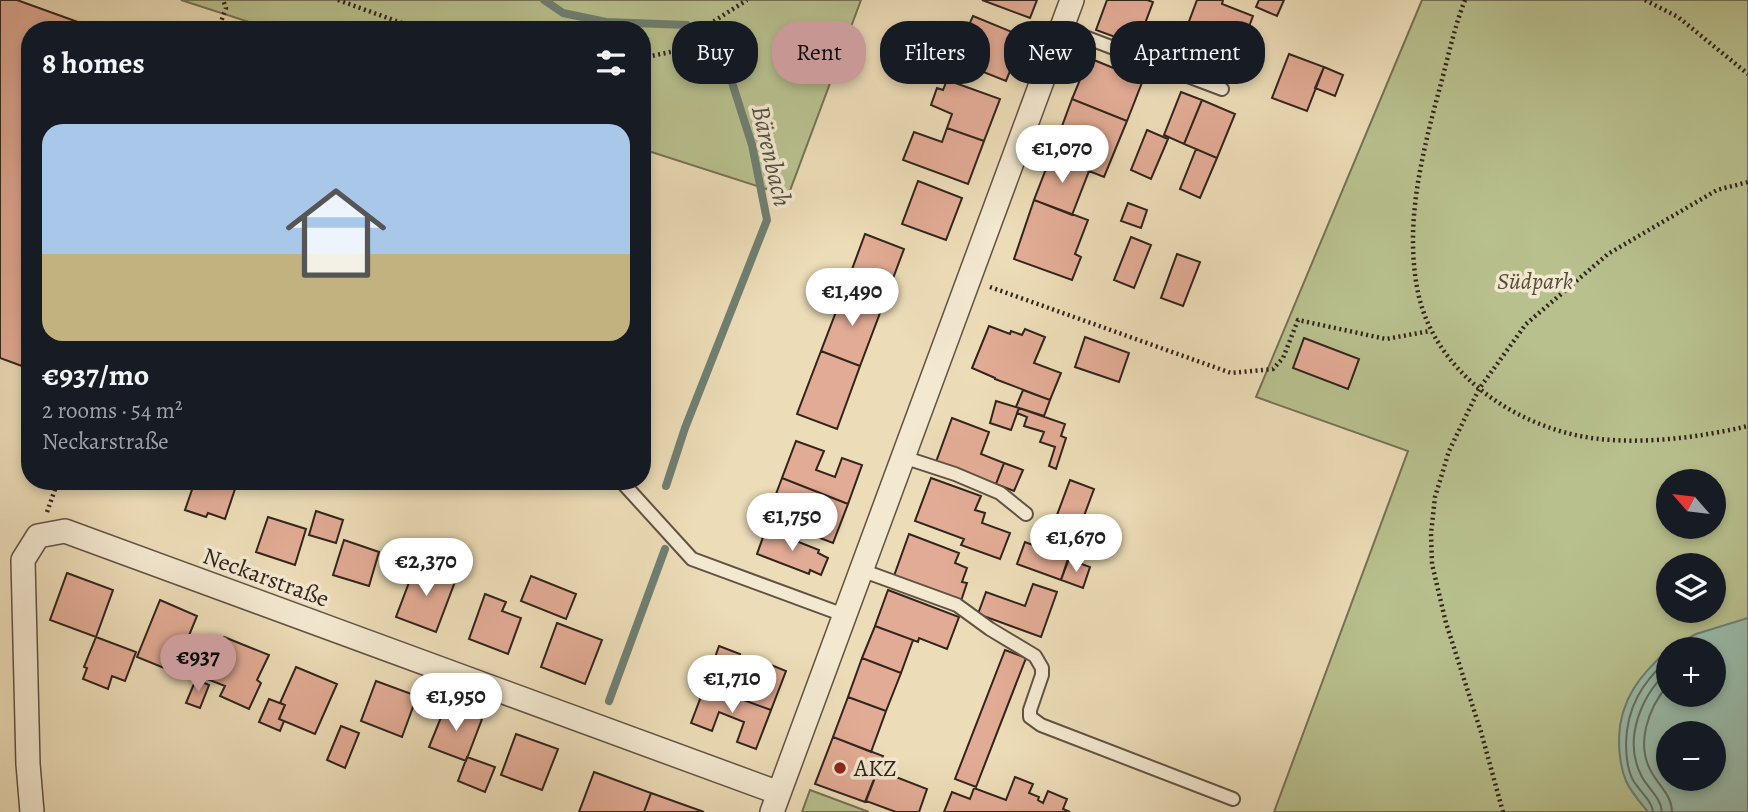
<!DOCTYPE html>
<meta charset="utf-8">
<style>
:root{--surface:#171b24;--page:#20242c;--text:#f1f3f6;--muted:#9ea1a6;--accent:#c59692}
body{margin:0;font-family:Alegreya,serif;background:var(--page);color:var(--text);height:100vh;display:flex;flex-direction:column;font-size:26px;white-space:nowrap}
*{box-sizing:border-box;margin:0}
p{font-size:23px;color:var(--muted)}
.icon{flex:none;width:38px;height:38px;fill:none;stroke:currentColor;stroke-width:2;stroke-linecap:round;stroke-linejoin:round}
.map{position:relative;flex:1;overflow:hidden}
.sheet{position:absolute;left:21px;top:21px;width:630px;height:469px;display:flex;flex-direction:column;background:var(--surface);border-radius:28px;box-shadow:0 4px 10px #0003}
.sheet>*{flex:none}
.hud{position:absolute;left:672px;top:21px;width:665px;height:63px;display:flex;gap:14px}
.needle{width:46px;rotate:298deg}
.fabs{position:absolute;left:1656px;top:469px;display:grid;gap:14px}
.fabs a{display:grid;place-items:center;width:70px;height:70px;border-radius:50%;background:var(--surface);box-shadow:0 4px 10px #0003;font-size:35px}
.price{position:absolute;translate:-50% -60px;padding:0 16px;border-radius:24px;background:#fff;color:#222;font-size:23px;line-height:46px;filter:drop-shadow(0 2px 4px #0008)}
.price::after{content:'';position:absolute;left:50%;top:42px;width:21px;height:16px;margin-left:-10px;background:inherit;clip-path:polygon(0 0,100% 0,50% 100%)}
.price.selected{background:var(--accent);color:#111}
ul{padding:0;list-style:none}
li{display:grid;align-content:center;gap:14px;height:371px;padding:0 21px}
li span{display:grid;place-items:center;height:217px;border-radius:21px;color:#555}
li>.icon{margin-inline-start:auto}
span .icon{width:126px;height:126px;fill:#fffc;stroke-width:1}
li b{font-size:30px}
h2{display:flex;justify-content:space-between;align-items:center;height:84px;padding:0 21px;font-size:30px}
.tag{padding:0 24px;border-radius:28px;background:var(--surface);box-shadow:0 4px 10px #0003;font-size:24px;line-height:63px}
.tag.selected{background:var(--accent);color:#111}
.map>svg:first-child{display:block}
</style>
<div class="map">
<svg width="1748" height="812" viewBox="0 0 1748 812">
<rect width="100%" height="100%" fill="#ecdcb7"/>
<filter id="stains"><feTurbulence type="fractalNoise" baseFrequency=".00286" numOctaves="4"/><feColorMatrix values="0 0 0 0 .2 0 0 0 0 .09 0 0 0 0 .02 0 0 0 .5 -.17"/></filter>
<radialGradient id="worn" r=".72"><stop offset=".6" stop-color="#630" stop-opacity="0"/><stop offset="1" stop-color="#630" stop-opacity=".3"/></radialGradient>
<path fill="#b8c08e" stroke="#747256" stroke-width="2" fill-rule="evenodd" d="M181 0H861L788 196 642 149V30H274Z
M1422 0H1748V812H1274L1408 451 1256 397ZM1668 481H1713V527H1668ZM1668 565H1713V611H1668ZM1668 649H1713V695H1668ZM1668 733H1713V779H1668Z
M810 790 869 812H802Z"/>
<path fill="#99bcab" stroke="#6f7f72" stroke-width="2" fill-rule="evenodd" d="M1748 618V812H1648C1640 802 1631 792 1626 781 1620 767 1619 753 1619 738 1620 699 1641 674 1668 650V695H1713V649H1668L1696 634ZM1668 733H1713V779H1668Z"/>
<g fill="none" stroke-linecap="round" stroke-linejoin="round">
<path stroke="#657064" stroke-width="2" d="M1668 685C1648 708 1635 745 1652 773 1660 787 1672 796 1672 812
M1653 812C1652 800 1639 791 1633 780 1627 769 1626 756 1626 743 1627 707 1642 683 1668 659
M1662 812C1661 797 1647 788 1641 775 1623 739 1641 696 1668 671"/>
<path stroke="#6f7f72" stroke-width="8" d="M544 0 563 13 606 22 687 25 729 73 752 145 767 220 685 428 666 486
M609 701 665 549"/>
</g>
<path fill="#e2ab95" stroke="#31241d" stroke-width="2" d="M0 0H17L100 30H30V369L0 358Z
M982 0H1037L1030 18Z
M1107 0H1147L1153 2 1137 45 1096 30Z
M1197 0H1223L1222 4 1253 16 1245 37 1257 42 1241 82 1175 59Z
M1259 0H1284L1277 16 1256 7Z
M973 16 1024 37 1006 81 961 63 958 71 914 53 925 27 957 40 963 25 968 27Z
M1289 54 1324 67 1307 111 1272 98Z
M1089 58 1143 80 1127 121 1072 99Z
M1324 67 1343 75 1335 96 1315 88Z
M947 80 1000 99 984 141 947 128 952 114 931 105 937 88 943 90Z
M1181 92 1202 100 1184 144 1164 135Z
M1072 99 1127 121 1104 177 1051 156Z
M1202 100 1235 114 1217 158 1184 144Z
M947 128 984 141 968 184 903 160 914 132 942 142Z
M1147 130 1168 139 1151 179 1131 170Z
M1196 149 1217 158 1200 198 1180 189Z
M1051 156 1089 171 1072 215 1034 200Z
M918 181 962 198 946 240 902 224Z
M1034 200 1088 220 1075 254 1081 257 1072 280 1014 259Z
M1128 203 1147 210 1141 228 1121 221Z
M865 234 904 249 883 305 844 291Z
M1131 237 1151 245 1134 288 1114 280Z
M1177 254 1200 262 1183 306 1161 298Z
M844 291 883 305 860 366 821 351Z
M989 326 1010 334 1011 331 1022 335 1025 329 1045 337 1034 363 1061 373 1050 400 995 379V378L972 368Z
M1085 337 1129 353 1119 382 1075 367Z
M1304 338 1359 359 1348 389 1293 368Z
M821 351 860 366 837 429 797 414Z
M1023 390 1050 400 1044 416 1016 407Z
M996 401 1019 408 1011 430 990 423Z
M1019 408 1065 424 1061 436 1066 438 1056 469 1049 466 1055 447 1040 442 1044 432 1024 426 1027 417 1017 413Z
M952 418 989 432 981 454 1004 463 996 484 936 462Z
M796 441 824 451 816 470 835 477 842 458 862 465 848 504 782 478Z
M1004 463 1023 470 1014 491 996 484Z
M782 478 848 504 833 543 812 535 819 516 795 507 787 526 767 518Z
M931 478 981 496 975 510 985 513 982 523 1010 533 1000 559 961 545 964 539 915 521Z
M1070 480 1094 489 1081 524 1057 515Z
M195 481 237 483 225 519 208 513 206 517 185 510Z
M316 511 343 520 336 543 309 535Z
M268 517 306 529 295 565 256 552Z
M766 529 819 550 818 553 828 558 821 575 810 570 809 574 757 554Z
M1054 529 1077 537 1061 580 1017 564 1025 542 1046 550Z
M909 534 959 553 955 563 967 568 962 582 967 583 961 601 894 576Z
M344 540 379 552 369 586 333 575Z
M1068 559 1090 567 1083 588 1061 580Z
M416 564 456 579 436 632 396 617Z
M67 573 113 590 96 637 50 620Z
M531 576 576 594 566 619 521 601Z
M1033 584 1057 592 1041 637 978 614 986 592 1025 606Z
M888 590 959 617 947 649 919 638 918 642 875 626Z
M485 594 506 602 502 611 521 618 508 654 469 639Z
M160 600 197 616 174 672 137 657Z
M557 623 602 640 585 684 541 667Z
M875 626 913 640 901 673 862 658Z
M96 637 136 652 125 681 112 676 108 689 83 679 87 668 84 667Z
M224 637 269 655 257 680 261 683 249 709 220 696 225 686 207 679Z
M719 646 740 654 733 674 757 683 764 662 786 671 771 710 705 686Z
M1005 650 1026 658 976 787 955 779Z
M862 658 901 673 886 711 848 697Z
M296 667 337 684 315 734 279 719 285 705 280 703Z
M196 679 209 685 200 708 186 703Z
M376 681 417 696 402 737 361 721Z
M705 686 771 710 756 749 737 742 744 722 719 712 712 731 691 723Z
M848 697 886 711 871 752 833 737Z
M269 699 285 705 279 719 284 721 280 731 259 722Z
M446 705 482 719 466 761 429 747Z
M341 726 359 733 345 768 327 760Z
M516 734 558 749 542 790 501 775Z
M833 737 883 756 865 802 815 784Z
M467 757 495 767 485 792 458 781Z
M878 770 927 789 919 812H896L866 801Z
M594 772 651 793 644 812H579Z
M1015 777 1033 784 1029 793 1039 797 1038 800 1043 803 1048 791 1067 799 1063 809 1070 812H944L952 792 970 799 974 788 1006 800Z
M651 793 704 812H644Z"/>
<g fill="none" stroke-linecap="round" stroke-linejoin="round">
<g stroke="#605244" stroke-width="16">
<path id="service" d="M1061 28 1222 89
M903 457 955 474 1000 493 1026 514
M621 481 692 559 844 615
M861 570 957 605 990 629 1035 656 1042 668V675L1030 710V717L1041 725 1233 799"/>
</g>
<g stroke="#605244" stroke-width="26">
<path id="minor" d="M32 812 28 764 23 560 38 536 65 531 779 793
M772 812 1072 0"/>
</g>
<path stroke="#31241d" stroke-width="4.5" stroke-dasharray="2 3.5" stroke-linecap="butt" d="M338 0 421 30
M1465 0C1454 28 1448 58 1440 87 1422 154 1403 227 1419 297 1438 376 1521 431 1600 439 1648 444 1701 437 1748 426
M1645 0 1678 17 1748 74
M218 30 226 8 223 0
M642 58 675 51 708 25 747 0
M990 287 1231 373 1273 369 1283 358 1298 320 1386 339 1430 331
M47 512 58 481
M1503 812 1481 732 1446 623 1432 564 1431 534 1435 497 1449 451 1479 389 1526 324 1608 254 1717 190 1748 182"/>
<use href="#service" stroke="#f3e8d0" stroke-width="12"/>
<use href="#minor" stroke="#f3e8d0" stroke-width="23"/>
</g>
<circle fill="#8f2418" stroke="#f3e8d0" stroke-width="2.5" cx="840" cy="768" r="7"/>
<g text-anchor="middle" stroke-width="7" stroke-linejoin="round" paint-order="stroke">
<g font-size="24" font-style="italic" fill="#534b39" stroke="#f3e8d0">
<text x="1535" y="289">Südpark</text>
</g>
<g font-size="24" fill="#31241d" stroke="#f3e8d0">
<text transform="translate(266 577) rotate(20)" y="8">Neckarstraße</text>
</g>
<g font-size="24" fill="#31241d" stroke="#f3e8d0" text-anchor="start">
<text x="854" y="776">AKZ</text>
</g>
<g font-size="26" font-style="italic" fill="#505248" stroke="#f3e8d0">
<text transform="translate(772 156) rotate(77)" y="9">Bärenbach</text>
</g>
</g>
<rect width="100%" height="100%" filter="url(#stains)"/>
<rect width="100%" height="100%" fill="url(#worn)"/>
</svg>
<div class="fabs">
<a><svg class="needle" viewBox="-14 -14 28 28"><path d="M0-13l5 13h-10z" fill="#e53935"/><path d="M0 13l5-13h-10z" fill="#9ea1a6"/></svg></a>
<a><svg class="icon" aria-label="layers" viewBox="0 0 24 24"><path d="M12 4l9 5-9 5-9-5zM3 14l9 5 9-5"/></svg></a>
<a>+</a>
<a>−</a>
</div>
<b class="price" style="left:1062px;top:185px">€1,070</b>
<b class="price" style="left:852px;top:328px">€1,490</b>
<b class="price" style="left:792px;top:553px">€1,750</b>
<b class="price" style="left:1076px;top:574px">€1,670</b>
<b class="price" style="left:426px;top:598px">€2,370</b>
<b class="price selected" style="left:198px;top:694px">€937</b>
<b class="price" style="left:732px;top:715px">€1,710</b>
<b class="price" style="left:456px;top:733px">€1,950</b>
<div class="hud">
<a class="tag">Buy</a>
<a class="tag selected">Rent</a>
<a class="tag">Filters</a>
<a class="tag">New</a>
<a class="tag">Apartment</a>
</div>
<section class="sheet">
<h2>8 homes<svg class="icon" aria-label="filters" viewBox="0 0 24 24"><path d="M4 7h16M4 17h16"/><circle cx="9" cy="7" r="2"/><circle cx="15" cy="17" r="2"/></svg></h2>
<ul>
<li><span style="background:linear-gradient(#a9c7e8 60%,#c2b280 0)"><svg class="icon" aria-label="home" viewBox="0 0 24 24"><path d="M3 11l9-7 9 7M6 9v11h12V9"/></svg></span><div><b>€937/mo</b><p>2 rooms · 54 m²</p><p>Neckarstraße</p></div></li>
</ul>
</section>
</div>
